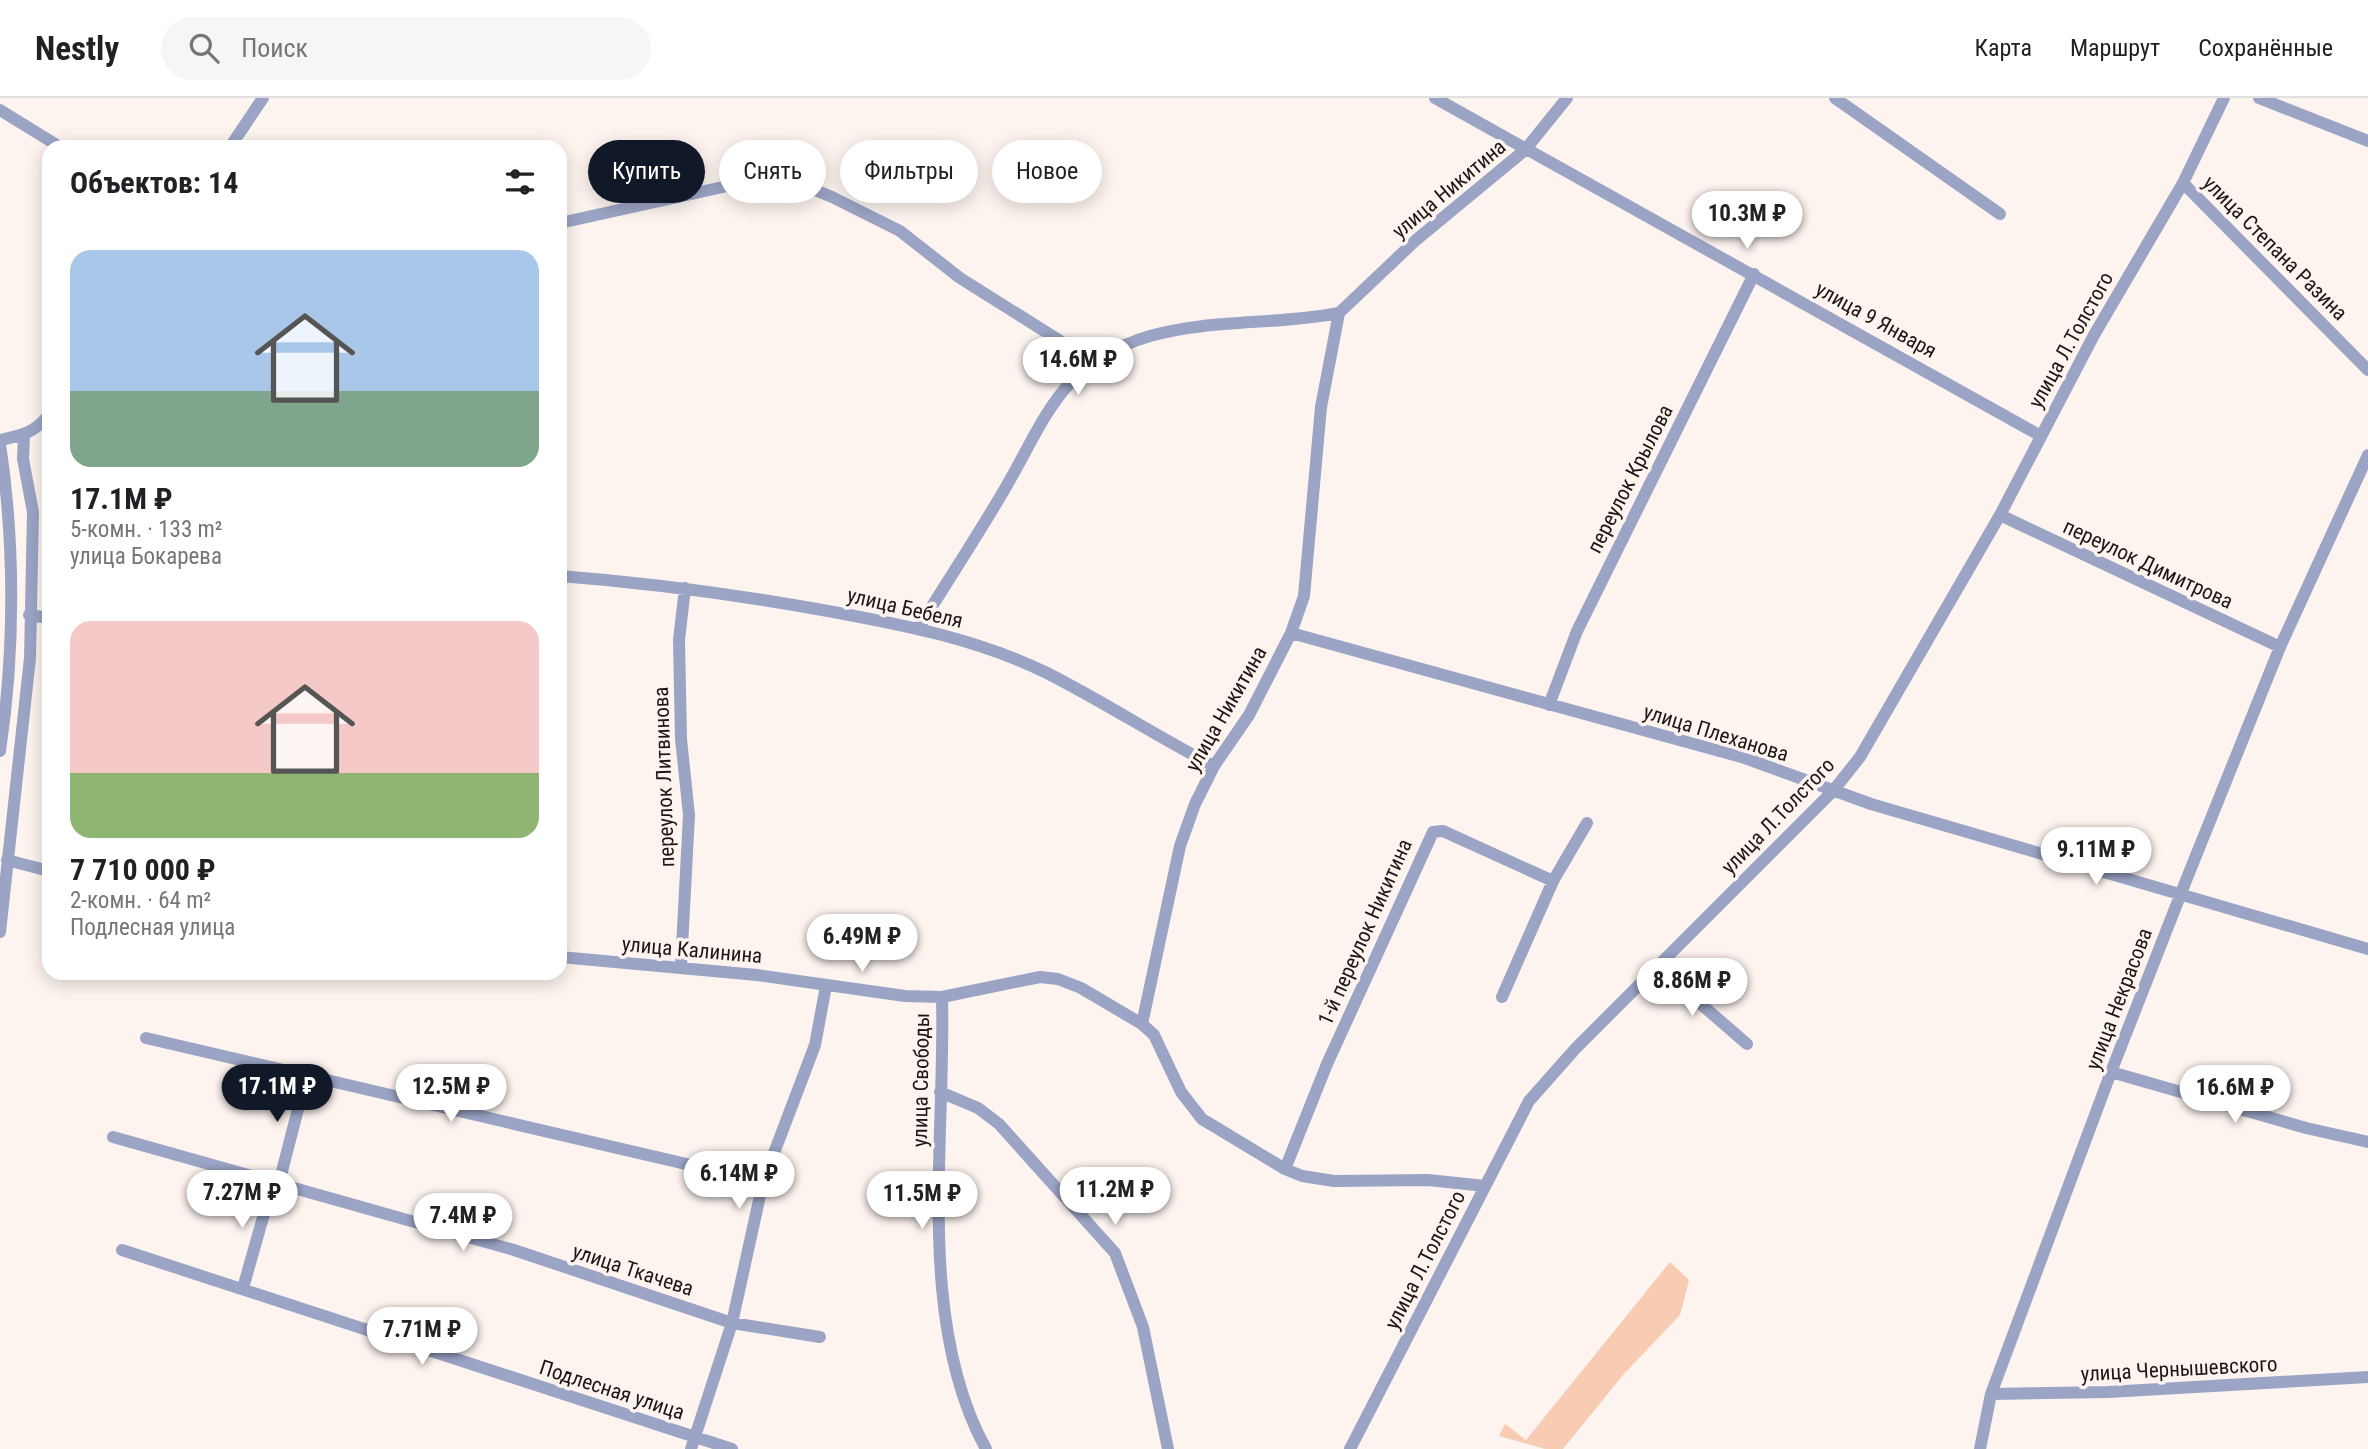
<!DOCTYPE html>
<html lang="ru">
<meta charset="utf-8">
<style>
:root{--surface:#fff;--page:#f6f6f6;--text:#202124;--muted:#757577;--line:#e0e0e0;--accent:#111827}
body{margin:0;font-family:"Roboto Condensed",sans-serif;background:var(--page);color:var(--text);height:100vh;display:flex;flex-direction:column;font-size:26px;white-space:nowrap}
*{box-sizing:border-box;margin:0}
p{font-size:23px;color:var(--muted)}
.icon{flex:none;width:38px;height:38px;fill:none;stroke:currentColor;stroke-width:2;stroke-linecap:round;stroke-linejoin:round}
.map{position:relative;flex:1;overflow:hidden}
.drawer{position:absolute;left:42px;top:42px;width:525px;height:840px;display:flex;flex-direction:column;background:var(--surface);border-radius:21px;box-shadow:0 4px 18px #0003}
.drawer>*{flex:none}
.guide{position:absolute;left:588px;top:42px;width:665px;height:63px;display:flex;gap:14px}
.price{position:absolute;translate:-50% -60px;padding:0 16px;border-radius:24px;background:#fff;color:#222;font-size:23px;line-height:46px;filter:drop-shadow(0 2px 4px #0008)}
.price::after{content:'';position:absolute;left:50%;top:42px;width:21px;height:16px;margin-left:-10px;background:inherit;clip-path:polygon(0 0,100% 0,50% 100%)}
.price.active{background:var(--accent);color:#fff}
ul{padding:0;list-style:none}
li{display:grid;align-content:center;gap:14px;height:371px;padding:0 28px}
li span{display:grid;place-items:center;height:217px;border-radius:21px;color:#555}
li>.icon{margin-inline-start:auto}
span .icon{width:126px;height:126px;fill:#fffc;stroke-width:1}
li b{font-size:30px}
h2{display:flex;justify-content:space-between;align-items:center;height:84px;padding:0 28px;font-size:30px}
.tag{padding:0 24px;border-radius:32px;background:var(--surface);box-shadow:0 4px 18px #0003;font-size:24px;line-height:63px}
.tag.active{background:var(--accent);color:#fff}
header{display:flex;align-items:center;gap:42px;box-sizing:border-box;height:98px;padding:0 35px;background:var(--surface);border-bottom:2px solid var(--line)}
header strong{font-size:33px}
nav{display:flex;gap:38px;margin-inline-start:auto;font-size:24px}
.search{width:490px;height:63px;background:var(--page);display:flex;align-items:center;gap:18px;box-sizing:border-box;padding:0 24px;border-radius:38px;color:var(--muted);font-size:26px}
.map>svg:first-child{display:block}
</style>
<header>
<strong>Nestly</strong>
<div class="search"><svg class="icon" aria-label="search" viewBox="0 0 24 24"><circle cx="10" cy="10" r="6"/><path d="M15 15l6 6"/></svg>Поиск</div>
<nav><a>Карта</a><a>Маршрут</a><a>Сохранённые</a></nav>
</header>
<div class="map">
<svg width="2368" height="1351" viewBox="0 0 2368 1351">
<rect width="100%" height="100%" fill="#fdf4ef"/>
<path fill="#f8cbb3" d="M1670 1164 1689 1182 1680 1217 1623 1277 1563 1351H1545L1499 1338 1505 1326 1526 1342Z"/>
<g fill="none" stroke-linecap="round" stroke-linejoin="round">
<path stroke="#9ba4c5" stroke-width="12" d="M1435 0 2039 337
M1835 0 2000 116
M2259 0 2368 43
M0 12 60 49
M230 49 263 0
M2183 85 2368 272
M560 125 750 83H793L832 99 900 133 960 180 1092 263
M0 342C20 338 37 334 49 316
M0 346C15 445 15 554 0 653
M2000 417 2280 549
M560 478C651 485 739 497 828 513 904 527 978 541 1047 575 1104 604 1158 639 1214 668
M29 517 49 520
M919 529C947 484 976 440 1003 394 1046 321 1059 265 1150 238 1210 221 1277 227 1339 215
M1291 535 1745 660 1871 706 2368 851
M1549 607 1577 533 1754 176
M7 762 49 773
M1553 783 1587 725
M0 834 30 560 33 414 23 361 24 337
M560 859 757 877 905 898 942 899 1040 879 1058 881 1081 890 1142 926
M681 868 689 717 681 641 679 542 685 490
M1657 868 1747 946
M942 899C946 1042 915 1222 986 1351
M146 940 763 1084
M2111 974 2306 1030 2368 1044
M940 994 978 1010 999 1026 1115 1155 1143 1229 1168 1351
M113 1039 514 1152 732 1225 820 1239
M1285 1071 1327 966 1433 734 1443 733 1553 783 1502 899
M279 1085 307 976
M1485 1088 1428 1082 1334 1083 1302 1078 1285 1071 1202 1021 1181 994 1154 937 1142 926 1180 748 1195 706 1214 668 1249 617 1291 535 1304 498 1321 309 1339 215 1416 142 1525 52 1567 0
M122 1152 732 1351
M243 1190 273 1084
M1991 1296 2108 1294 2368 1279
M691 1351 732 1225 763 1084 815 947 826 888
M1350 1351 1529 1003 1576 950 1833 693 1860 659 2000 417 2094 237 2183 85 2224 0
M1980 1351 1991 1296 2111 974 2187 780 2280 549 2368 357"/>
</g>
<g text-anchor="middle" stroke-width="7" stroke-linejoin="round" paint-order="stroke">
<g font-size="21" fill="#1e1612" stroke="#fdf4ef">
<text transform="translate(1449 91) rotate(-40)" y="7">улица Никитина</text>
<text transform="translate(2275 150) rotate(45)" y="7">улица Степана Разина</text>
<text transform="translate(1876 222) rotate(29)" y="7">улица 9 Января</text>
<text transform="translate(2071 242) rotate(-61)" y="7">улица Л.Толстого</text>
<text transform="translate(1630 381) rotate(-63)" y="7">переулок Крылова</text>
<text transform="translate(2148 466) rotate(25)" y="7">переулок Димитрова</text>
<text transform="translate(905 510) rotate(13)" y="7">улица Бебеля</text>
<text transform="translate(1226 611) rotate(-60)" y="7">улица Никитина</text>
<text transform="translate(1716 635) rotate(17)" y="7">улица Плеханова</text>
<text transform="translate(664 679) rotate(-92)" y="7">переулок Литвинова</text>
<text transform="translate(1778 718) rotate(-46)" y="7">улица Л.Толстого</text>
<text transform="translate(1365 834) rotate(-66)" y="7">1-й переулок Никитина</text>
<text transform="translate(692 852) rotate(5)" y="7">улица Калинина</text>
<text transform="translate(2119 901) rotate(-69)" y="7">улица Некрасова</text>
<text transform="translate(921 982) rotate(-89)" y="7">улица Свободы</text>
<text transform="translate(1425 1162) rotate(-63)" y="7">улица Л.Толстого</text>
<text transform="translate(633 1172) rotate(18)" y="7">улица Ткачева</text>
<text transform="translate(2179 1271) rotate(-3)" y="7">улица Чернышевского</text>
<text transform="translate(612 1292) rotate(18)" y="7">Подлесная улица</text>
</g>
</g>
</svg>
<b class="price" style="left:1747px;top:153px">10.3M ₽</b>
<b class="price" style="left:1078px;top:299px">14.6M ₽</b>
<b class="price" style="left:2096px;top:789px">9.11M ₽</b>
<b class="price" style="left:862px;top:876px">6.49M ₽</b>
<b class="price" style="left:1692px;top:920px">8.86M ₽</b>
<b class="price active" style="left:277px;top:1026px">17.1M ₽</b>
<b class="price" style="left:451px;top:1026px">12.5M ₽</b>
<b class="price" style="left:2235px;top:1027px">16.6M ₽</b>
<b class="price" style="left:739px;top:1113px">6.14M ₽</b>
<b class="price" style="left:1115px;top:1129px">11.2M ₽</b>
<b class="price" style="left:242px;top:1132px">7.27M ₽</b>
<b class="price" style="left:922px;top:1133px">11.5M ₽</b>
<b class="price" style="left:463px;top:1155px">7.4M ₽</b>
<b class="price" style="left:422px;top:1269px">7.71M ₽</b>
<div class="guide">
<a class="tag active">Купить</a>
<a class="tag">Снять</a>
<a class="tag">Фильтры</a>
<a class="tag">Новое</a>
</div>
<section class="drawer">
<h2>Объектов: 14<svg class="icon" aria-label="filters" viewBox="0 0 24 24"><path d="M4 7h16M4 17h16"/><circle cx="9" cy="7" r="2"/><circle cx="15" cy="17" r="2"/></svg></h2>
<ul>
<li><span style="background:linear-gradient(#a9c7e8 65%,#7fa58c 0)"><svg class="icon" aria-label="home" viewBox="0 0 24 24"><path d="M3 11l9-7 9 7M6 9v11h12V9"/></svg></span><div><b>17.1M ₽</b><p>5-комн. · 133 m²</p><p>улица Бокарева</p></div></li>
<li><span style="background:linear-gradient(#f6c9c9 70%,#8fb573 0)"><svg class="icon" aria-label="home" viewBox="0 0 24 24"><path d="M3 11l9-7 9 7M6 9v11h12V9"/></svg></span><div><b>7 710 000 ₽</b><p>2-комн. · 64 m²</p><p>Подлесная улица</p></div></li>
</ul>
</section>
</div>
